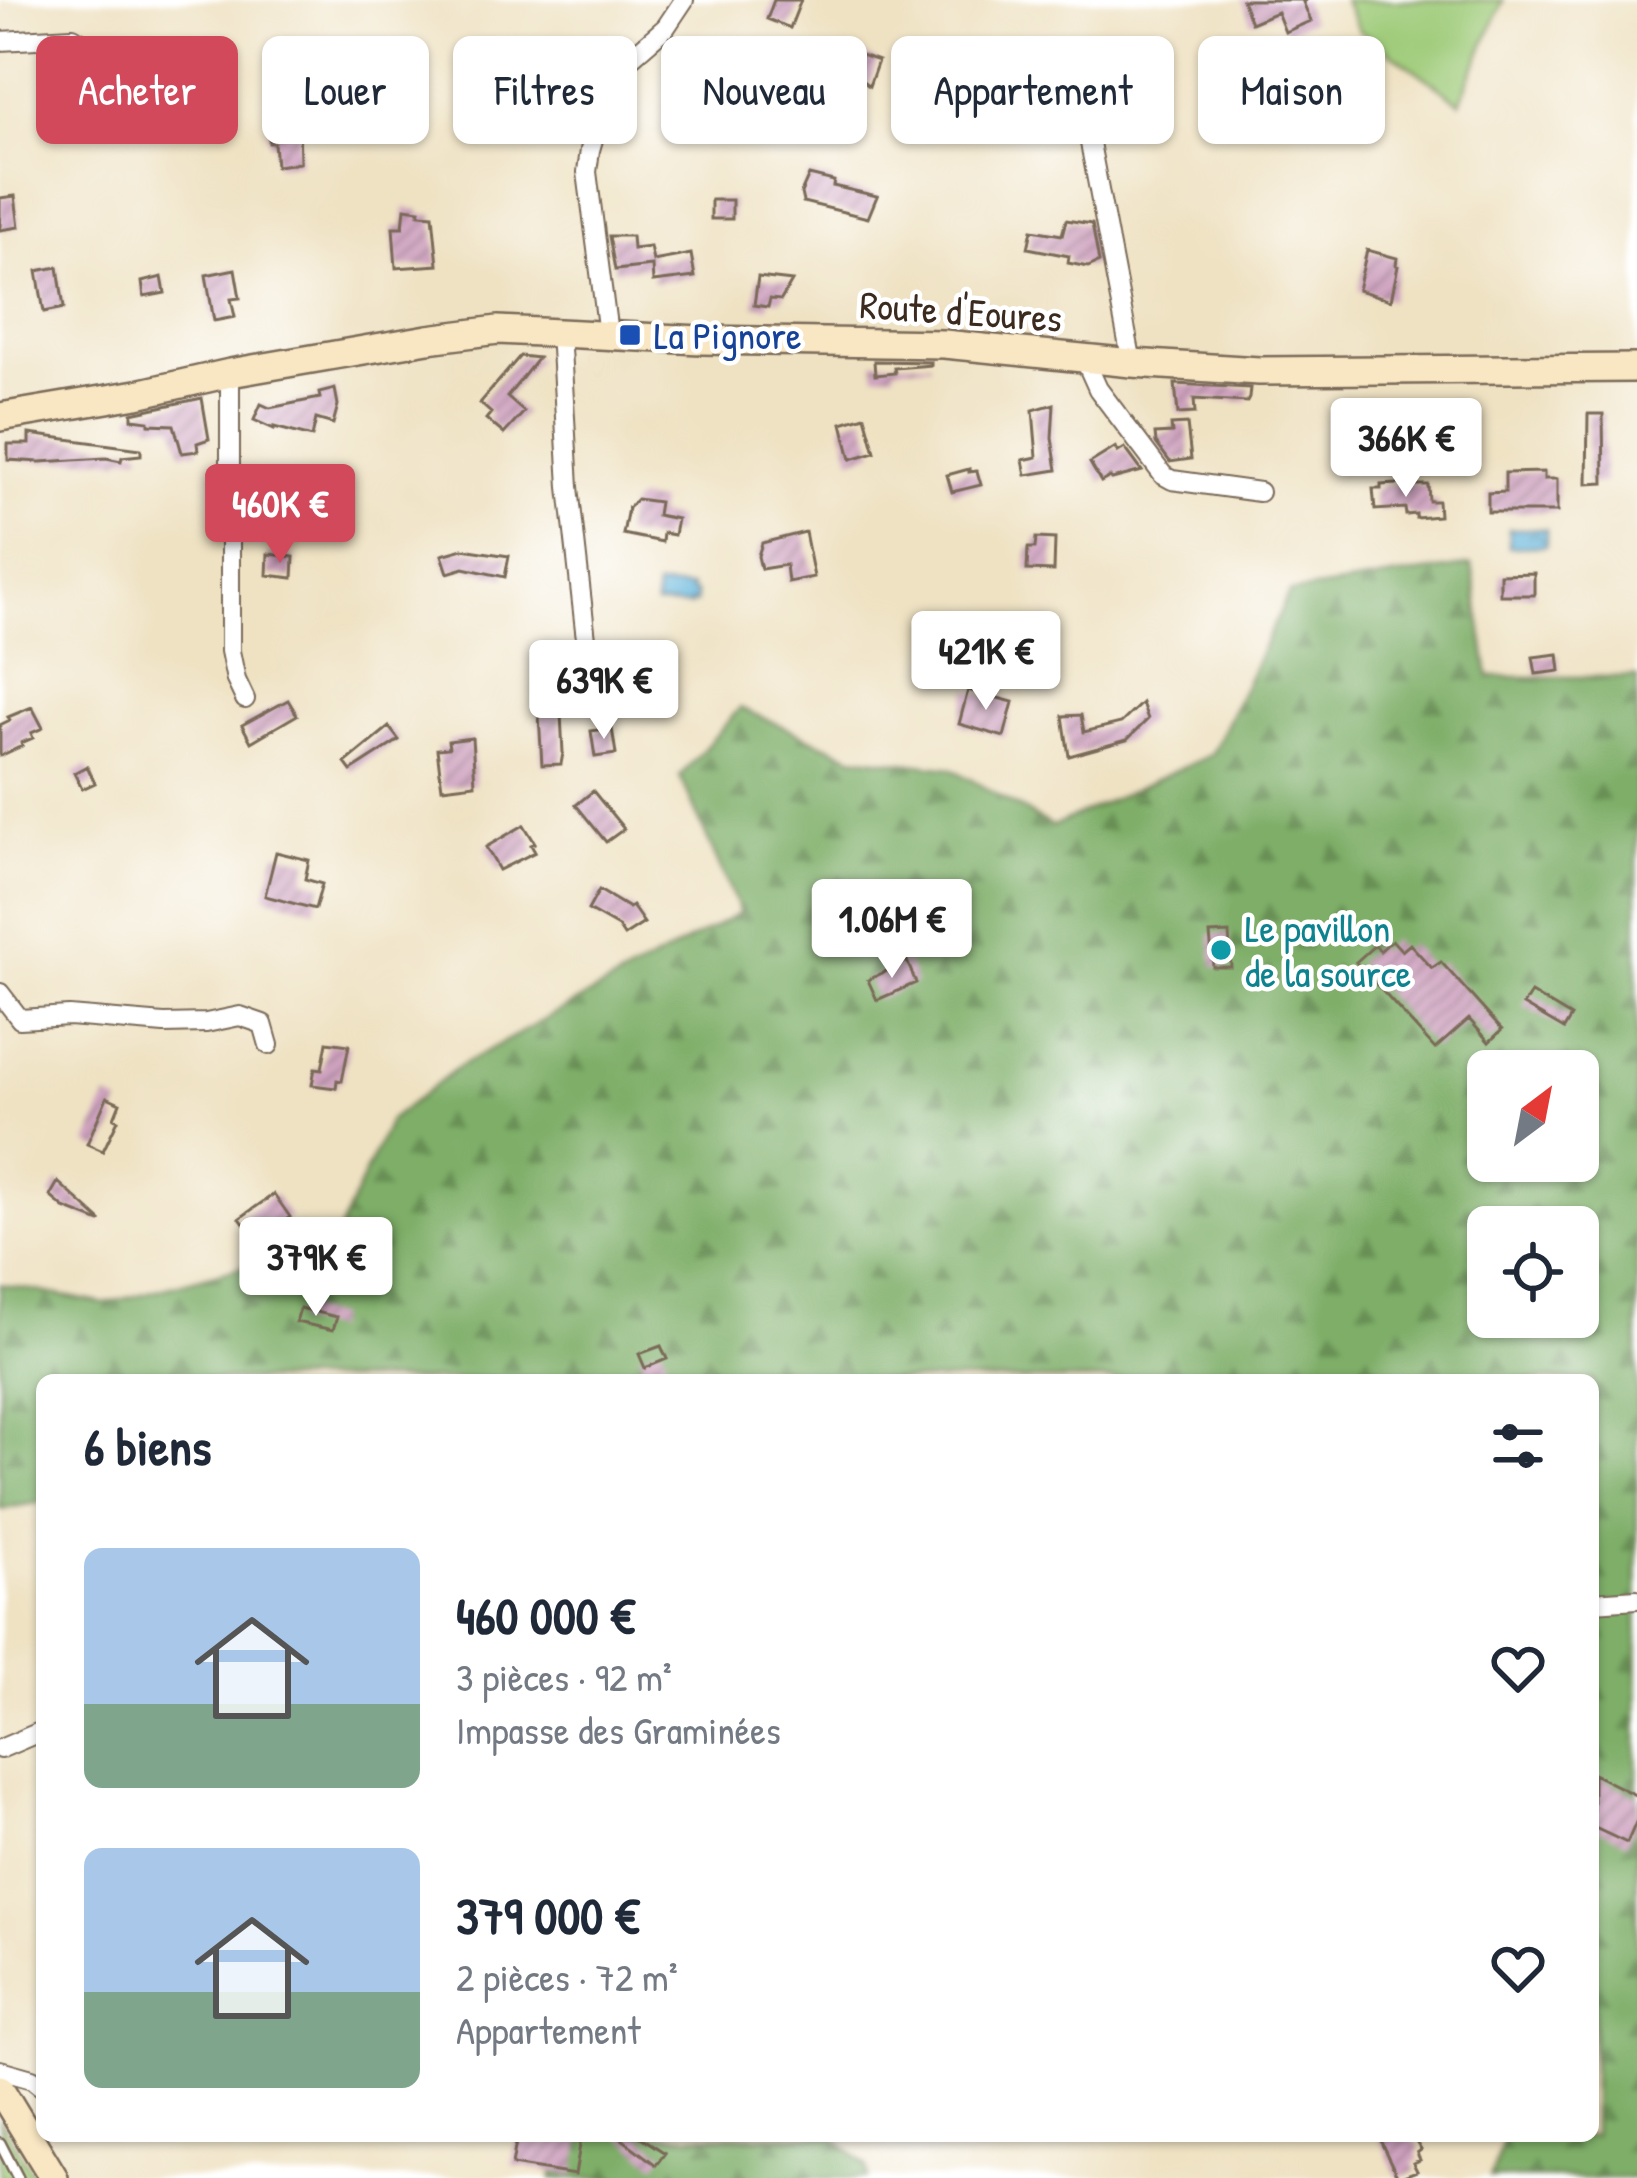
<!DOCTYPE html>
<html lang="fr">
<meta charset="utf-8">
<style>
:root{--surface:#fff;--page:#f6f6f7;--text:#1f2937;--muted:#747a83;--accent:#d1495b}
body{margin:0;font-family:"Patrick Hand",sans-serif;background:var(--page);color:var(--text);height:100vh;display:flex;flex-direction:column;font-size:45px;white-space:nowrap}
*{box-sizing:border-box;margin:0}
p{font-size:39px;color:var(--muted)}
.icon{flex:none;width:66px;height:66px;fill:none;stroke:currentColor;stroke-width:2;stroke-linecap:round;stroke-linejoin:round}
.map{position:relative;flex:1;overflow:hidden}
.drawer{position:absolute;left:36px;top:1374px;width:1563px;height:768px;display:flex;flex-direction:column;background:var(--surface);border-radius:18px;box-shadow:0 3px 9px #0004}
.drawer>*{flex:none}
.hud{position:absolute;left:36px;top:36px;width:1566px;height:108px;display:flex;gap:24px}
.needle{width:78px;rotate:32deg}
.buttons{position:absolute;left:1467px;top:1050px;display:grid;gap:24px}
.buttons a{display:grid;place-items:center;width:132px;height:132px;border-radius:18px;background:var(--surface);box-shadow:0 3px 9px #0004;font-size:60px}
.price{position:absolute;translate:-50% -102px;padding:0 27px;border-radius:12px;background:#fff;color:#222;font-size:39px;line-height:78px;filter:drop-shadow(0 3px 6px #0008)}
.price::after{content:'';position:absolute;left:50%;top:72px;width:36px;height:27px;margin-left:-18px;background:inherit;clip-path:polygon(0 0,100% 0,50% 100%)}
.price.on{background:var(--accent);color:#fff}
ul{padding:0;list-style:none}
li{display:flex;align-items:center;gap:36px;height:300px;padding:0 48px}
li span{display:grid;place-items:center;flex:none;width:336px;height:240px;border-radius:18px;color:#555}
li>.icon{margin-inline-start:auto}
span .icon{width:144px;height:144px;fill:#fffc;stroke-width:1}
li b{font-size:51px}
h2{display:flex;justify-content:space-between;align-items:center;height:144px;padding:0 48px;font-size:51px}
.chip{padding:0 42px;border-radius:18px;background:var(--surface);box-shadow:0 3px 9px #0004;font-size:42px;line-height:108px}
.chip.on{background:var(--accent);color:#fff}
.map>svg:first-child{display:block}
</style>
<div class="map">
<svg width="1637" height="2178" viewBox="0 0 1637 2178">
<defs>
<pattern id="forest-firs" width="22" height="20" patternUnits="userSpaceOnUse" patternTransform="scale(3)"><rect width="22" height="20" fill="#7eae68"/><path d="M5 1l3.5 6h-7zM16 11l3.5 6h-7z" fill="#688e55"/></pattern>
<pattern id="water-ripples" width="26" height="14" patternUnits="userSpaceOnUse" patternTransform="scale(3)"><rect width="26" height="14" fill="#5db2d9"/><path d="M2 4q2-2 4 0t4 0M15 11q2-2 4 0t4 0" fill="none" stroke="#4e91af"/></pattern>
<pattern id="building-hatch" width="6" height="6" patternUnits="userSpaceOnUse" patternTransform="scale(3)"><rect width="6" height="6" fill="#cfa3bf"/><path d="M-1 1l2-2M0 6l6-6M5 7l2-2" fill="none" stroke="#a9859b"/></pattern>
</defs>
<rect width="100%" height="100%" fill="#fff"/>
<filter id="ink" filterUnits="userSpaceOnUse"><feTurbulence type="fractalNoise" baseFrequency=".00833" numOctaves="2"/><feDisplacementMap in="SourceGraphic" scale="24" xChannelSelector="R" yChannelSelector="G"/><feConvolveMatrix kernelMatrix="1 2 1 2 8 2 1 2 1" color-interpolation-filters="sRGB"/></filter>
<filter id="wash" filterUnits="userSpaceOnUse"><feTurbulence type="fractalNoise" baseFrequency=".004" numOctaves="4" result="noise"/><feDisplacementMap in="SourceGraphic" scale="48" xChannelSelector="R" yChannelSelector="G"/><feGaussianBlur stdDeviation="2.7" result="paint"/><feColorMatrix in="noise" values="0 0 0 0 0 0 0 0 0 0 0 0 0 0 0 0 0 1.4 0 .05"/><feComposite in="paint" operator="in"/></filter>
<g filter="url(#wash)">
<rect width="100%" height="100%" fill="#efe2c3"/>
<path fill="#9dca77" stroke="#6c7a4a" stroke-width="3" d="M1343 0H1503L1460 102 1359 30Z
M0 2121 36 2178H0Z"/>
<path fill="url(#forest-firs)" stroke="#5c6c43" stroke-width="3" fill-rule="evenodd" d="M1472 565 1489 677H1637V2178H1490L1504 2136H1593V1380H42V1502L0 1509V1284L105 1304 334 1242 389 1121 458 1067 740 913 680 776 740 708 852 756 951 768 1052 827 1212 754 1289 593ZM1488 1071H1578V1161H1488ZM1488 1227H1578V1317H1488Z
M592 2136H832L867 2165 869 2178H552L561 2157Z"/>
<path fill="url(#water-ripples)" stroke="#4c6e7c" stroke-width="3" d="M1509 529H1546V546L1509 547Z
M656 587 691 588V592L696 593V603L691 602V606L656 605Z
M1014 627 1039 634 1028 680 1003 673Z"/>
<g id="blocks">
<path fill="url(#building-hatch)" d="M774 0H801L790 28 767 19Z
M1242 0H1306L1303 2 1311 21 1285 32 1277 12 1251 23Z
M564 42 606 65 597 79 588 74 583 111 573 110 570 123 546 119 551 84H569Z
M861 55 878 61 869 86 854 74Z
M426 86V110L381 112V88Z
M794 90 828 91 824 137 794 135Z
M507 97V121H488V128H467V103H484V98Z
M282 111 283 126 299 125 300 163 276 166 274 143H269L267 112Z
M809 175 834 181 833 186 877 196 868 218 803 202 801 193Z
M15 196 19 227 0 230V198Z
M711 200H732V219H711Z
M405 208 420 210 419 214 433 215 438 265 396 268 393 227H403Z
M1066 220 1092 224 1099 262 1088 267 1068 263 1069 256 1028 248 1032 230 1062 235Z
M609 236H632L633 249 650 247 653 261 691 254 695 277 653 282 652 266 615 270Z
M1367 250 1397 258 1396 265 1398 266 1391 300 1358 290Z
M58 267 64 308 44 312 37 271Z
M235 269 240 298 231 299 235 317 214 321 206 275Z
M162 277 165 293 144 297 142 282Z
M758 277 792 281 781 300 770 299 768 307 754 305Z
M520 356 538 358 507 397 524 412 504 434 486 419 491 413 480 403Z
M874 361 931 362V365L894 368 895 373 875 375Z
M1175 384 1250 388 1249 398 1247 402 1194 399 1195 413 1178 414Z
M335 389 338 405 333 424 316 419 312 437 274 427V429L254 420 261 404 270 408 320 398 319 393Z
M202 398 209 439 197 443 198 451 182 453 174 425 149 424V421L132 419V413Z
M1054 404 1052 438 1057 470 1026 475 1023 460 1037 457 1033 410Z
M1588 414H1603L1604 483 1587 484Z
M865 416 875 452 851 459 842 423Z
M1187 424 1191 459 1170 462 1156 443 1155 434 1172 433 1171 425Z
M29 434 141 449V455L122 457 121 461 106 458 40 462 8 460V444H29Z
M1116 447 1118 452 1125 448 1142 471 1112 479 1110 477 1101 482 1090 463Z
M969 469V472L977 471 981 485 952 492 947 475Z
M1544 472V479H1557V512H1488V493L1505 492V473Z
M1416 483 1417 485H1428L1429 501H1438L1439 516 1416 518V514L1406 515 1405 508 1375 510 1373 489H1381V485Z
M637 499 659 502 657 515 677 519 674 535 663 533 662 542 623 534 628 508Z
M805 532 814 577 788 582 786 565 761 569 758 556 762 543Z
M1036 538 1055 539 1054 571 1027 570 1028 548H1035Z
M463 549 509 556 505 577 464 568 448 573 442 555Z
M268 554 294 557 293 578 267 575Z
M1534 573V595H1500V574Z
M1558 654 1560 671 1536 674 1533 657Z
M968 690 1013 702 1004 737 959 724Z
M288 700 297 715 251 742 242 725Z
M1142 703 1148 719 1127 740 1069 756 1063 716 1081 715 1084 732 1121 723Z
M32 707 43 728 31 733 33 738 21 743 22 746 0 756V725L10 720 8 717Z
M561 714 563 753 561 764 542 765 539 715Z
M389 727 399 740 351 771 345 763Z
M612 728 616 754 595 757 591 731Z
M472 738 475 784 442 788 437 749 449 748 448 741Z
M87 766 95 783 82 789 74 773Z
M593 791 624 829 606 842 576 805Z
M524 825 535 843 531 845 535 852 499 870 486 847Z
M276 852 309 860 305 879 322 884 315 909 265 896Z
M599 890 629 908 632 906 644 923 624 936 618 927 588 910Z
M1229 933 1231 967H1213L1210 934Z
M1392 940 1402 951 1410 944 1432 968 1441 962 1502 1030 1489 1042 1469 1019 1435 1049 1356 962 1375 945 1380 951Z
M907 961 916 983 877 1000 868 980Z
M1531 993 1571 1017 1564 1029 1523 1005Z
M327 1042 349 1045 342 1081 337 1080 336 1088 312 1085 315 1068 322 1069Z
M107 1097 120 1103 114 1118 118 1120 103 1151 87 1144Z
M58 1182 101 1221 100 1222 64 1208 50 1196Z
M274 1194 290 1217 255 1240 240 1218Z
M300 1308 337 1317 333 1330 296 1322Z
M661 1346 667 1359 645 1368 639 1354Z
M1593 1774 1637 1796V1820L1627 1843 1593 1827Z
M517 2136H562L581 2139 575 2175 512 2165Z
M618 2136H639L665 2153 656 2165Z
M1378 2136H1412L1421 2150 1417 2153 1420 2160 1413 2163 1417 2171 1398 2178Z"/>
</g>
</g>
<g filter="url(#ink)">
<use href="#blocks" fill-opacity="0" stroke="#7a6a58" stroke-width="3"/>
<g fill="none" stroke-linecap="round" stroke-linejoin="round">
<g stroke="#7a6a58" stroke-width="14">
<path id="lane" d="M0 2143 18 2178"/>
</g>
<g stroke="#7a6a58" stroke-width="22">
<path id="street" d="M0 41 73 37 121 67
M1074 59 1132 363
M560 331 569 487 588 657
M608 334 587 172 590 150 608 87 622 65 666 27 684 0
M1084 358 1098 389 1163 475 1172 480 1259 492
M230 373V651L236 680 245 699
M0 993 20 1019 69 1016 164 1024 206 1023 240 1016 263 1024 269 1045
M1593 1602 1637 1599
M0 1749 42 1731
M0 2070 32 2079 42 2087"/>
</g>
<g stroke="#7a6a58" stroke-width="32">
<path id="secondary" d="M0 417 137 394 230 373 428 339 498 330 701 340 944 344 1132 363 1259 371 1637 368
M0 2089 54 2178"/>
</g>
<use href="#lane" stroke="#fff" stroke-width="9"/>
<use href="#street" stroke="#fff" stroke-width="18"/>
<use href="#secondary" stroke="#f9e7c3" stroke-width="27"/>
</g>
</g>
<rect fill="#1a4fb4" stroke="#fff" stroke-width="4.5" x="618" y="323" width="24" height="24" rx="6"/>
<circle fill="#0f9aa8" stroke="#fff" stroke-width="4.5" cx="1221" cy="950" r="12"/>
<g text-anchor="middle" stroke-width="9" stroke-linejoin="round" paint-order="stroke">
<g font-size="39" fill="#3b2a1e" stroke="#fff">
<text transform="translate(961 311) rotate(4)" y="14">Route d'Eoures</text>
</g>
<g font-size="39" fill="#164399" stroke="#fff" text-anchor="start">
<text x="654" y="349">La Pignore</text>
</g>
<g font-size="39" fill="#0d838f" stroke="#fff" text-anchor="start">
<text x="1245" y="942">Le pavillon<tspan x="1245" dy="45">de la source</tspan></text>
</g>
</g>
</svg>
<div class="buttons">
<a><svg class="needle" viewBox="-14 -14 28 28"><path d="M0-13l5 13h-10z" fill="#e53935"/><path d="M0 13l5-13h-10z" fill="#747a83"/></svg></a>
<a><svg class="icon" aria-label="locate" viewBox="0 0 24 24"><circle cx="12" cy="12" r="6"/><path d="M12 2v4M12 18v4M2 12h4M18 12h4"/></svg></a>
</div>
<b class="price" style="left:1406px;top:500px">366K €</b>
<b class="price on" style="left:280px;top:566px">460K €</b>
<b class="price" style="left:986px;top:713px">421K €</b>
<b class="price" style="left:604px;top:742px">639K €</b>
<b class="price" style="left:892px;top:981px">1.06M €</b>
<b class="price" style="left:316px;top:1319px">379K €</b>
<div class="hud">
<a class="chip on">Acheter</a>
<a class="chip">Louer</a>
<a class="chip">Filtres</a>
<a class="chip">Nouveau</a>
<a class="chip">Appartement</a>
<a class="chip">Maison</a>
</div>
<section class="drawer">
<h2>6 biens<svg class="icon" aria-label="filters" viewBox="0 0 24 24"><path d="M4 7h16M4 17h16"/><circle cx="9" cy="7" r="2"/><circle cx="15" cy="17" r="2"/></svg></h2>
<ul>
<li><span style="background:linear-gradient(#a9c7e8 65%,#7fa58c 0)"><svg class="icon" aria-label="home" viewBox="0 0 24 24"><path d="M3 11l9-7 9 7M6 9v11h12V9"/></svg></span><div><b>460 000 €</b><p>3 pièces · 92 m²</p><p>Impasse des Graminées</p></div><svg class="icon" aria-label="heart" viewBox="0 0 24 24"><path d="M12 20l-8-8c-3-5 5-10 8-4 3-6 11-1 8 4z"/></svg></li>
<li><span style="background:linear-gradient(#a9c7e8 60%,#7fa58c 0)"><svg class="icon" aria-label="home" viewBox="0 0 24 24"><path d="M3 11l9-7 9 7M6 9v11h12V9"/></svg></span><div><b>379 000 €</b><p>2 pièces · 72 m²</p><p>Appartement</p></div><svg class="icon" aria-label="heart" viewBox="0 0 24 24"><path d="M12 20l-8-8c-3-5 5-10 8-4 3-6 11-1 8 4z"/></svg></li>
</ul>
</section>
</div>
